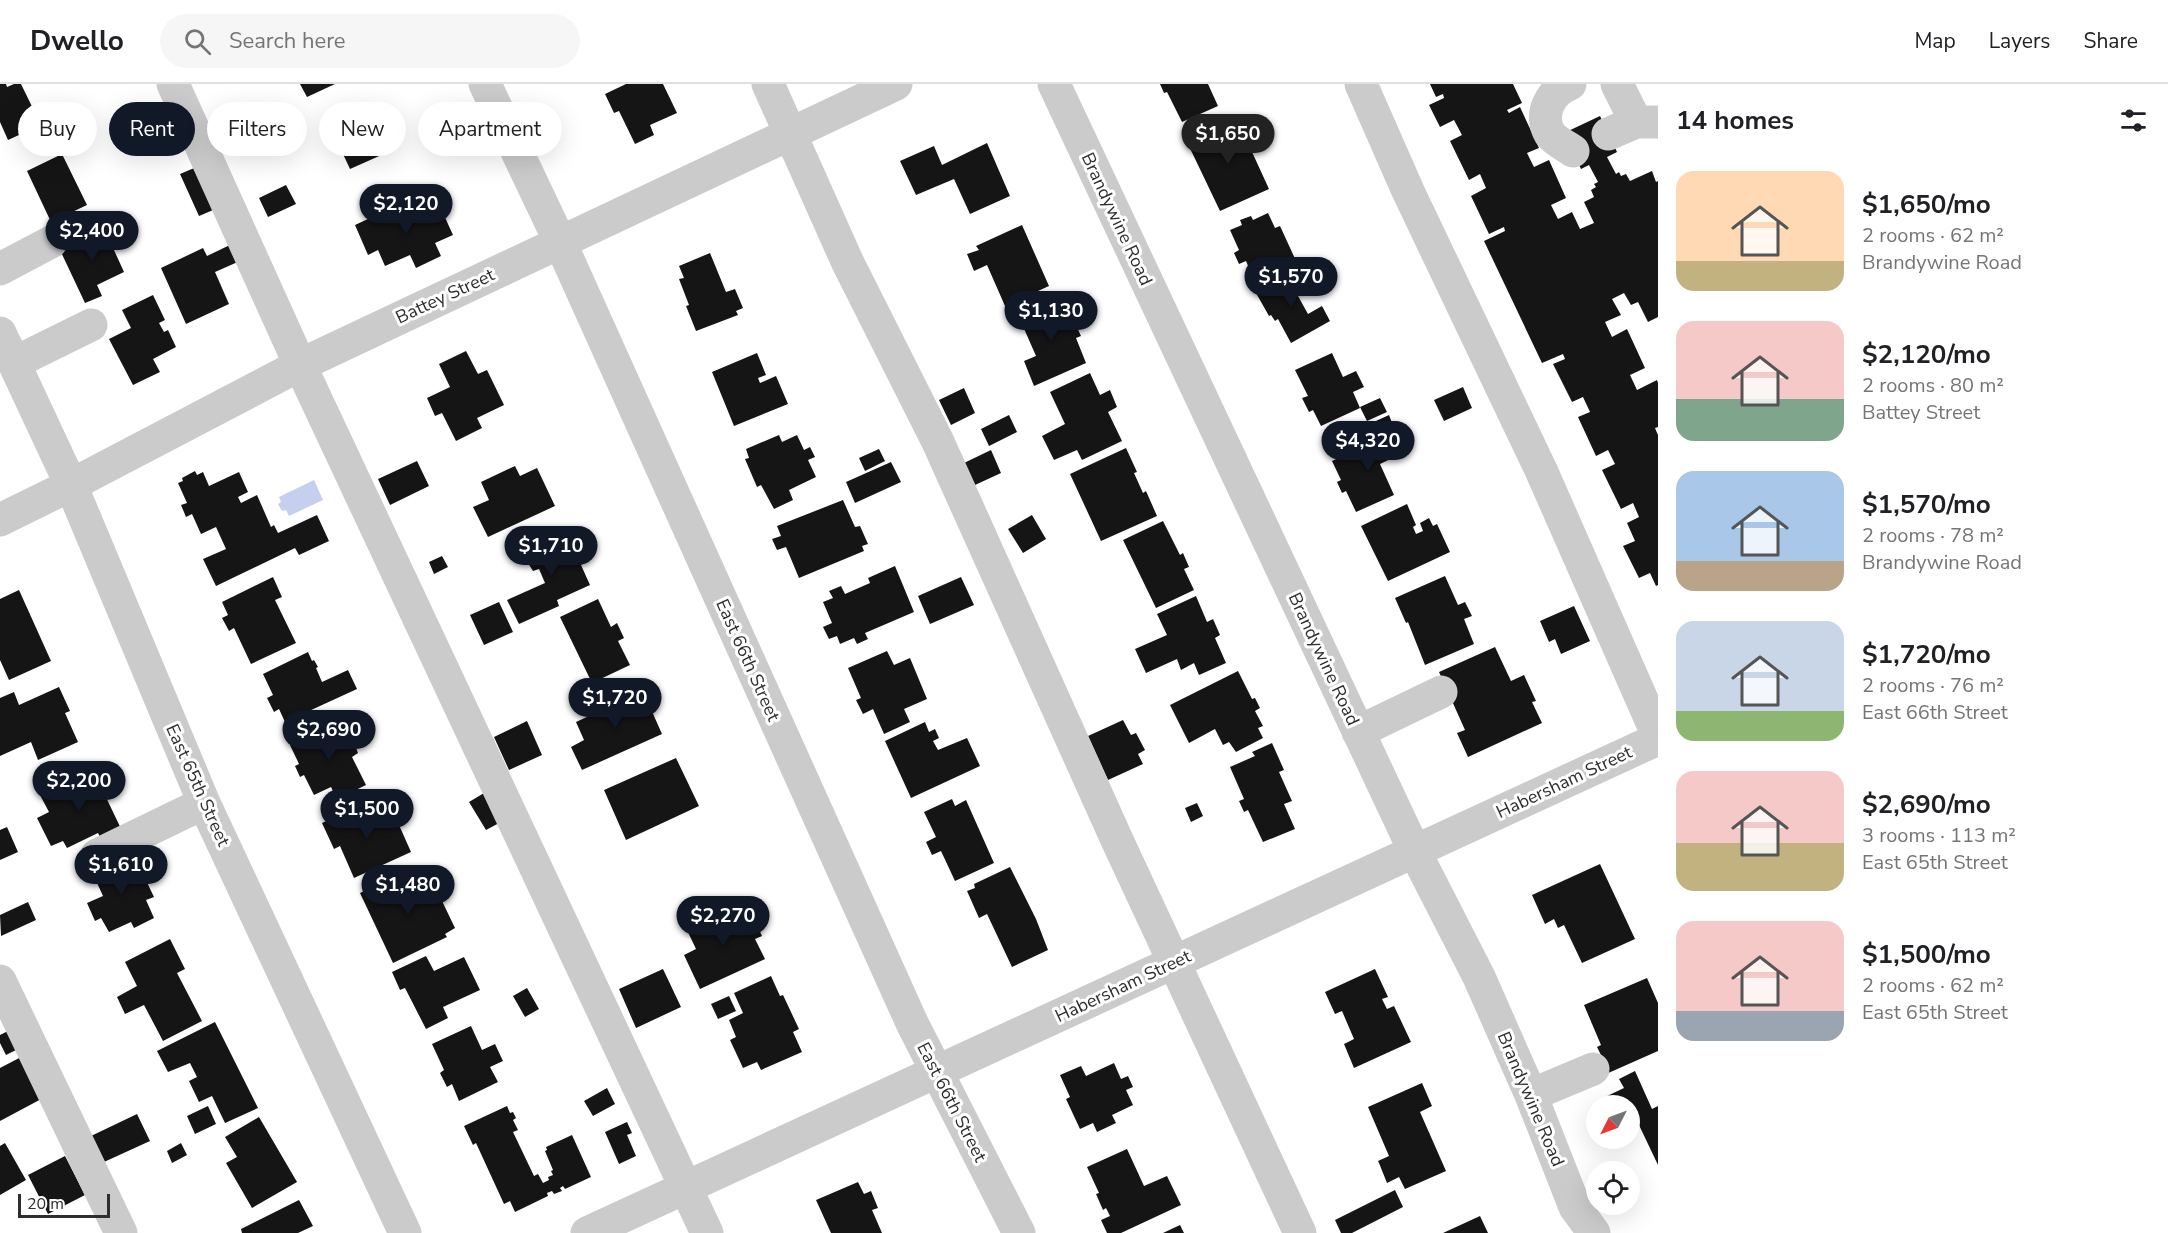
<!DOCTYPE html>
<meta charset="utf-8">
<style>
:root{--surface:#fff;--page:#f6f6f6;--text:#202124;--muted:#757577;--line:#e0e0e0;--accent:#111827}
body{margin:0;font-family:"Nunito Sans",sans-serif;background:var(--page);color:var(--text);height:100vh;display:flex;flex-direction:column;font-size:22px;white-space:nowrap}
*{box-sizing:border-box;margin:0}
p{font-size:20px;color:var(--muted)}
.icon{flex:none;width:33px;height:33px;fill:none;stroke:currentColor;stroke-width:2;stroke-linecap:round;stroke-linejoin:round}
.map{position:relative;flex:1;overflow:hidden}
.drawer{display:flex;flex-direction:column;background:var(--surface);width:510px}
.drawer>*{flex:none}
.top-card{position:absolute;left:18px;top:18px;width:570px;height:54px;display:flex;gap:12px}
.needle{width:39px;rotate:228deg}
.buttons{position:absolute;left:1586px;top:1011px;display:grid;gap:12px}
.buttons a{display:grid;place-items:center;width:54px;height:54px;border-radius:50%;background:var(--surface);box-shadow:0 6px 24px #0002;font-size:30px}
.scale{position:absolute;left:18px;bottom:15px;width:92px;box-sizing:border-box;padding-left:6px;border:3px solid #2e2e2e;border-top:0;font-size:16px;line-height:21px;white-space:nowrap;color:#2e2e2e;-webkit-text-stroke:4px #fff;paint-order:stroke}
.price{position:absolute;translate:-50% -51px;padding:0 14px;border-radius:21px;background:var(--accent);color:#fff;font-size:20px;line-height:39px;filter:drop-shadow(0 2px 3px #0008)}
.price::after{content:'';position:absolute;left:50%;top:36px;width:18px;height:14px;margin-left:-9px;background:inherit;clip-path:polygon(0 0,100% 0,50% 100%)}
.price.selected{background:#222;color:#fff}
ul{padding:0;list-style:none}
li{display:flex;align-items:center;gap:18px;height:150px;padding:0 18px}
li span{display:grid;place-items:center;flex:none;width:168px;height:120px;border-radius:18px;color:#555}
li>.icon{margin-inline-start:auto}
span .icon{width:72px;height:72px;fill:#fffc;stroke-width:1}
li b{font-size:26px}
h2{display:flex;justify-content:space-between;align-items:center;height:72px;padding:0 18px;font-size:26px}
.tag{padding:0 21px;border-radius:27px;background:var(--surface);box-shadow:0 6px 24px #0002;font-size:21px;line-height:54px}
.tag.selected{background:var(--accent);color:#fff}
header{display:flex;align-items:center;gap:36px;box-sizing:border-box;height:84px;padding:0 30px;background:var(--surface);border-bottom:2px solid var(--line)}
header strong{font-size:28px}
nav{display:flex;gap:33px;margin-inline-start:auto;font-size:21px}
.search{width:420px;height:54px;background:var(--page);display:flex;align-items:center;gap:15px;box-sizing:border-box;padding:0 21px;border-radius:33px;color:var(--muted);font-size:22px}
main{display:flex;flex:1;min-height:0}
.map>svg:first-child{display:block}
</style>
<header>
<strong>Dwello</strong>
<div class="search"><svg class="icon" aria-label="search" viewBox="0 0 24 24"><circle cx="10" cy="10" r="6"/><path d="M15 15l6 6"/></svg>Search here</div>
<nav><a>Map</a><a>Layers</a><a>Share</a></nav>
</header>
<main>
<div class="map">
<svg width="1658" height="1149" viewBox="0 0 1658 1149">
<rect width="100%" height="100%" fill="#fff"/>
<path fill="#c6cfed" d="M314 396 323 416 289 432 286 426 282 427 278 420 281 418 279 413Z"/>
<path fill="#151515" d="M0 0H6L7 3 14 0H21L41 41 8 56 0 38Z
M300 0H335L307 13Z
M626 0H663L677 29 650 41 654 51 635 60 619 27 614 29 605 10Z
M1160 0H1208L1218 22 1182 38 1167 8 1164 9Z
M1430 0H1513L1522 19 1507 26 1509 29 1520 23 1539 64 1527 69 1534 83 1549 76 1566 114 1551 121 1558 135 1572 128 1580 145 1594 139 1584 118 1594 113 1591 106 1596 103 1594 100 1598 98 1589 81 1581 85 1564 49 1600 32 1617 68 1607 73 1616 90 1619 88 1621 92 1626 90 1630 97 1652 87 1656 98 1658 97V233L1648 238 1638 218 1631 221 1624 209 1612 215 1621 231 1605 238 1612 253 1627 245 1645 284 1630 291 1637 306 1657 296 1658 299V343L1655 344 1658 351V501L1656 502 1650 489 1639 494 1623 462 1635 457 1627 439 1639 433 1633 419 1621 425 1602 386 1615 380 1608 366 1596 372 1578 333 1590 328 1583 313 1572 318 1553 280 1565 275 1563 270 1542 279 1484 157 1505 147 1504 143 1489 150 1471 112 1486 104 1480 90 1469 96 1450 57 1462 51 1454 36 1440 43 1429 21 1444 14 1443 10 1436 13Z
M362 18 386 69 350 85 330 42 347 33 343 27Z
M238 22 253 54 225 67 210 36Z
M1236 33 1269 105 1220 127 1187 58Z
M987 59 1010 112 970 130 954 95 916 111 900 77 934 62 942 81Z
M62 70 87 121 51 138 27 87Z
M199 82 218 124 199 132 180 90Z
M286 101 296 120 268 133 259 114Z
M438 118 453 151 435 159 441 172 416 184 410 171 385 182 378 166 368 171 355 141 396 122 401 134Z
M1268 129 1275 144 1280 142 1297 179 1255 198 1246 177 1239 180 1234 169 1239 166 1230 146 1242 141 1240 136 1251 132 1253 136Z
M1022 141 1049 202 1005 222 987 181 974 187 967 170 979 166 976 162Z
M103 142 124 188 97 201 102 212 85 219 60 166 69 161 68 158Z
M232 160 240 177 215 188 229 220 186 240 161 184 203 164 207 172Z
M710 169 726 208 735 205 743 224 736 227 738 231 696 247 686 222 689 221 679 195 684 194 679 182Z
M1295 187 1301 198 1293 203 1308 230 1322 222 1330 237 1291 259 1278 235 1275 237 1271 231 1269 232 1256 209Z
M153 211 165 236 159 239 164 248 168 246 176 263 153 275 160 288 133 301 109 255 131 244 122 226Z
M1058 213 1069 240 1074 237 1081 252 1076 254 1086 279 1034 302 1024 277 1036 272 1018 231Z
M466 267 478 290 487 286 504 321 477 334 482 344 456 357 442 329 435 332 427 314 450 303 439 280Z
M757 269 766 291 758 294 760 299 776 292 788 320 734 342 712 288Z
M1332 269 1343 293 1356 287 1364 303 1353 308 1360 324 1321 342 1313 326 1309 328 1302 314 1308 312 1295 286Z
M1090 289 1100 311 1110 306 1117 323 1108 328 1122 357 1082 376 1077 366 1054 376 1042 352 1065 340 1050 308Z
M1463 303 1472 324 1444 337 1434 316Z
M964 304 975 329 951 341 939 316Z
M1380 314 1387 328 1367 337 1360 323Z
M1009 331 1017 348 989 362 981 345Z
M1389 331 1394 344 1358 361 1352 348Z
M1395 348 1405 368 1380 380 1394 411 1356 428 1346 407 1342 409 1337 398 1341 396 1332 377 1345 371 1343 367 1347 365 1349 369Z
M779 351 782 358 797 351 804 366 810 363 815 373 808 376 816 393 789 406 793 416 774 425 761 401 757 403 745 375 749 374 746 365Z
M1126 364 1137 388 1134 389 1143 409 1146 407 1157 432 1101 457 1070 390Z
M879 365 885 377 865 387 859 374Z
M991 366 1001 389 975 401 964 379Z
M417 377 429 402 390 421 378 395Z
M891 378 901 398 855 419 846 398Z
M515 382 520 392 537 384 555 422 488 453 473 423 489 416 481 398Z
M195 387 197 391 203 388 209 402 239 388 248 408 238 413 241 419 257 411 271 443 274 441 278 449 317 431 329 457 299 471 295 464 216 502 203 475 226 465 216 443 201 450 192 430 186 433 181 421 187 419 178 399 183 397 182 394Z
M843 416 855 443 860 442 868 460 862 462 864 467 799 494 786 463 777 466 772 455 781 452 777 442Z
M1407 420 1416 441 1413 443 1416 450 1423 447 1420 439 1429 434 1433 442 1437 440 1450 468 1388 497 1361 442Z
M1032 431 1046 455 1023 469 1008 445Z
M1163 437 1180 471 1183 469 1189 483 1184 485 1194 506 1156 524 1123 456Z
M565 446 576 468 579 467 584 479 581 481 590 501 557 516 559 522 519 540 507 516 545 499 539 485 533 487 528 479 535 476 529 463Z
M442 472 448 483 434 490 429 478Z
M895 482 914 528 865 549 868 555 857 560 854 554 840 560 837 552 829 555 823 543 832 539 823 518 833 514 829 507 841 502 845 510 870 499 868 494Z
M1445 492 1458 521 1465 518 1472 532 1464 535 1474 560 1425 581 1408 538 1406 539 1395 514Z
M273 493 282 513 275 516 296 559 251 580 234 544 229 547 222 534 228 531 222 518Z
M961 493 974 521 930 540 918 512Z
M19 506 51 577 9 596 0 576V515Z
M1196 512 1207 538 1213 535 1220 551 1215 554 1226 579 1199 591 1194 579 1181 586 1177 575 1146 589 1135 565 1167 551 1157 530Z
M598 515 611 543 617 539 624 554 618 557 630 581 592 599 560 533Z
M499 518 513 548 484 561 470 531Z
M1574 522 1590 557 1561 570 1555 555 1549 558 1540 537Z
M1495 563 1511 597 1524 591 1536 617 1532 618 1542 639 1468 673 1457 649 1465 646 1439 588Z
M887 567 894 581 910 574 927 615 904 625 910 638 884 650 873 625 863 630 856 616 861 614 848 584Z
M308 568 312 577 314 576 318 583 316 584 322 598 348 586 357 605 285 638 279 625 274 628 267 614 273 611 263 590Z
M1238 587 1252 615 1255 614 1260 624 1255 627 1263 642 1258 644 1263 654 1236 668 1229 658 1223 661 1215 645 1189 659 1170 621Z
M634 600 645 625 650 623 662 650 582 686 571 663 584 656 576 638 617 619 612 609Z
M59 603 70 627 65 629 78 658 38 676 31 658 0 672V614L14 608 19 621Z
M345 635 358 669 352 673 366 701 337 715 331 703 314 711 304 691 300 693 295 682 299 680 290 661Z
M1123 636 1131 651 1136 649 1145 666 1138 670 1143 680 1108 696 1088 652Z
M527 637 542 671 509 686 494 653Z
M925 638 929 648 935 645 939 654 933 657 938 666 967 654 980 682 911 714 885 657Z
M1272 659 1284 686 1279 688 1292 717 1284 720 1295 745 1263 758 1248 726 1244 728 1239 717 1244 715 1230 683 1255 672 1252 668Z
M676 674 699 722 626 756 604 706Z
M91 682 125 753 105 763 98 749 67 764 63 757 51 762 37 734 49 728 40 711 58 702 57 699Z
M484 709 501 738 486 746 469 718Z
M952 715 955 722 966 716 994 779 955 797 941 767 932 771 926 758 936 753 924 728Z
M1197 719 1203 732 1191 738 1185 724Z
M391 723 411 768 354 794 340 762 334 765 322 739 355 724 361 736Z
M7 743 18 768 0 776V746Z
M126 772 134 790 141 786 154 813 146 816 154 834 134 844 131 838 109 848 101 834 95 837 87 819 103 812 92 788Z
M1600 780 1635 855 1582 879 1564 841 1558 844 1554 835 1545 840 1532 811Z
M1010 783 1036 835 1048 866 1012 883 987 830 979 834 967 807 975 804 974 800Z
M399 791 405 804 430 792 455 844 445 850 447 853 393 879 360 809Z
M28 818 36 836 1 852 0 831Z
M739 821 746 836 753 833 762 852 755 855 765 875 700 905 684 871 696 865 687 846Z
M170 855 185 885 177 889 202 937 163 957 144 921 125 930 117 913 137 902 125 878Z
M426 872 434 887 464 873 480 906 443 923 448 934 426 945 405 904 400 906 392 888Z
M663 885 681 923 636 944 619 905Z
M1375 885 1388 913 1382 915 1387 925 1394 922 1411 958 1354 984 1344 960 1354 955 1342 927 1335 930 1325 908Z
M771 892 780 912 783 911 799 945 793 948 802 968 761 986 757 978 743 984 730 956 736 953 729 936 743 929 734 909Z
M1647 894 1658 919V967L1597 994 1602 973 1597 963 1601 961 1584 921Z
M527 904 539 925 525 933 513 912Z
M729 912 736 927 718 935 711 920Z
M215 938 258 1024 225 1039 212 1012 199 1018 189 997 197 993 190 979 168 988 157 967Z
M471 942 482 966 495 960 503 977 490 983 498 998 459 1017 452 1000 447 1003 440 989 444 986 432 960Z
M8 947 16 966 6 971 0 959V951Z
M23 972 45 1013 0 1037V984Z
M1114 979 1121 995 1128 992 1133 1003 1126 1006 1133 1021 1112 1031 1116 1039 1097 1048 1093 1039 1080 1045 1066 1015 1070 1013 1060 991 1081 982 1086 992Z
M1635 987 1652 1025 1658 1022V1081L1638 1039 1629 1043V1022H1606L1603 1014 1624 1004 1619 995Z
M1422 999 1432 1022 1420 1028 1446 1087 1405 1105 1399 1093 1387 1099 1379 1079 1378 1077 1389 1072 1368 1023Z
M607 1004 615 1020 593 1032 584 1017Z
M208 1022 216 1040 195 1050 187 1032Z
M507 1022 510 1029 513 1028 516 1034 513 1036 518 1046 513 1048 534 1092 538 1090 543 1099 549 1096 548 1093 553 1091 551 1087 553 1086 545 1067 547 1066 546 1063 572 1051 591 1093 565 1105 563 1102 560 1104 562 1107 554 1110 552 1107 547 1109 548 1112 515 1128 510 1117 504 1120 476 1059 473 1061 464 1042Z
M137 1030 150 1057 104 1078 91 1052Z
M259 1033 297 1098 252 1124 226 1079 237 1073 225 1053Z
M627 1038 632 1049 627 1051 636 1072 619 1080 605 1048Z
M5 1059 26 1096 0 1111V1062Z
M181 1059 187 1071 172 1079 167 1067Z
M1127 1065 1144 1102 1167 1092 1181 1121 1121 1149H1107L1101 1136 1110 1132 1106 1124 1103 1126 1096 1110 1099 1109 1087 1083Z
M65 1072 85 1111 48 1130 28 1091Z
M858 1098 864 1110 871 1107 878 1124 872 1126 882 1149H831L816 1116Z
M1395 1106 1403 1123 1352 1149H1341L1335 1136Z
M299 1116 313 1142 298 1149H242L241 1145Z
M1480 1132 1488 1149H1443Z
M1180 1141 1184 1149H1163Z"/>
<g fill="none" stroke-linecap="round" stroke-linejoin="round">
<path stroke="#cbcbcb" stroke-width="33" d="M173 0 300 281 707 1149
M485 0 560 158 912 939 1019 1149
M768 0 847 177 938 358 1117 756 1300 1149
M1054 0 1414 766 1479 893 1531 1011 1575 1123 1594 1149
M1361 0 1408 107 1541 386 1658 652
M1570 0C1551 7 1538 30 1550 50 1555 57 1566 62 1573 67
M1617 0 1636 38H1658
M1608 50 1636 38
M0 185 51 158
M0 249 71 401 204 719 405 1149
M14 279 91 241
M0 436 71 401 300 281 896 0
M1358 648 1441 608
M97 771 204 719
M0 897 121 1149
M1531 1011 1593 985
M587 1149 1658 655"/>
</g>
<g text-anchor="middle" stroke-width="6" stroke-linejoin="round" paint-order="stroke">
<g font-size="18" fill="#2e2e2e" stroke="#fff">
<text transform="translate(1117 135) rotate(65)" y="6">Brandywine Road</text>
<text transform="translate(445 212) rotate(-25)" y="6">Battey Street</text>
<text transform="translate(1324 575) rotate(65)" y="6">Brandywine Road</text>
<text transform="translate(748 576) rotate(66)" y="6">East 66th Street</text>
<text transform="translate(1564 698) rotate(-25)" y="6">Habersham Street</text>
<text transform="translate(198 701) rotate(66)" y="6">East 65th Street</text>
<text transform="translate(1123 902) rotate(-25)" y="6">Habersham Street</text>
<text transform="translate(1531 1015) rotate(67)" y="6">Brandywine Road</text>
<text transform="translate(952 1018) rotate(63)" y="6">East 66th Street</text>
</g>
</g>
</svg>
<div class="buttons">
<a><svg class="needle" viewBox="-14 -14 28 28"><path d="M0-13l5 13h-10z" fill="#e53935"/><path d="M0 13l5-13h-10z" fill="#757577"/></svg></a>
<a><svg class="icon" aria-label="locate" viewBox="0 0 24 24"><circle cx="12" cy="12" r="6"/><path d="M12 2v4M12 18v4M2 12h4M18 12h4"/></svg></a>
</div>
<div class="scale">20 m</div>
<b class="price selected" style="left:1228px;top:81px">$1,650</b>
<b class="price" style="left:406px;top:151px">$2,120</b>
<b class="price" style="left:92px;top:178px">$2,400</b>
<b class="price" style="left:1291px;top:224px">$1,570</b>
<b class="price" style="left:1051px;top:258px">$1,130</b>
<b class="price" style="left:1368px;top:388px">$4,320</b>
<b class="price" style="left:551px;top:493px">$1,710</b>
<b class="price" style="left:615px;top:645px">$1,720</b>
<b class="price" style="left:329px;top:677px">$2,690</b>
<b class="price" style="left:79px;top:728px">$2,200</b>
<b class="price" style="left:367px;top:756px">$1,500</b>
<b class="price" style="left:121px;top:812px">$1,610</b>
<b class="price" style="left:408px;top:832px">$1,480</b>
<b class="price" style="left:723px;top:863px">$2,270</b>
<div class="top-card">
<a class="tag">Buy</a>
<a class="tag selected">Rent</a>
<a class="tag">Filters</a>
<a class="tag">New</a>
<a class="tag">Apartment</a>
</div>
</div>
<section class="drawer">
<h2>14 homes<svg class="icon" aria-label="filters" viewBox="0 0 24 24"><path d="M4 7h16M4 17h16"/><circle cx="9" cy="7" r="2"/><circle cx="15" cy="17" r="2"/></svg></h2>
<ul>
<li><span style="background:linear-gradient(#ffd9b3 75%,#c2b280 0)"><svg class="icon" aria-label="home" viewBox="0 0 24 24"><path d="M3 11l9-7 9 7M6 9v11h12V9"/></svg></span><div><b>$1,650/mo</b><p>2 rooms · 62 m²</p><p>Brandywine Road</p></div></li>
<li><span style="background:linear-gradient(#f6c9c9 65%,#7fa58c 0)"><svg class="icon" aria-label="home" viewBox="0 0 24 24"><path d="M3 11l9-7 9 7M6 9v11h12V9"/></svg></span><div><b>$2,120/mo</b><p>2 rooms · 80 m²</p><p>Battey Street</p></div></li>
<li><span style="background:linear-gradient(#a9c7e8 75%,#b9a48a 0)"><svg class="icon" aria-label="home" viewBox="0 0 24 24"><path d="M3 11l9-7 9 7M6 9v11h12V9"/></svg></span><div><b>$1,570/mo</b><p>2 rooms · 78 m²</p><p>Brandywine Road</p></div></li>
<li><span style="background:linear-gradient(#c9d6e8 75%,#8fb573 0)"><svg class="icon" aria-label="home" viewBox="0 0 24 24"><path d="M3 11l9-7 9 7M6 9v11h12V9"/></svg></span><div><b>$1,720/mo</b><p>2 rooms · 76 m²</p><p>East 66th Street</p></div></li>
<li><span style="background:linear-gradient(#f6c9c9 60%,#c2b280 0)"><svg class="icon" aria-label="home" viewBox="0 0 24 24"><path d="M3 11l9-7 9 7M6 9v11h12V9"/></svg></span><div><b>$2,690/mo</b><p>3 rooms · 113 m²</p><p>East 65th Street</p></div></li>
<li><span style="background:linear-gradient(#f6c9c9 75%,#9aa5b1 0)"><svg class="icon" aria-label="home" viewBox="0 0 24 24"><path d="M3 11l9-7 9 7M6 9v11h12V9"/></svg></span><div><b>$1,500/mo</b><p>2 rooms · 62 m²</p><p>East 65th Street</p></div></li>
</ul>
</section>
</main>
